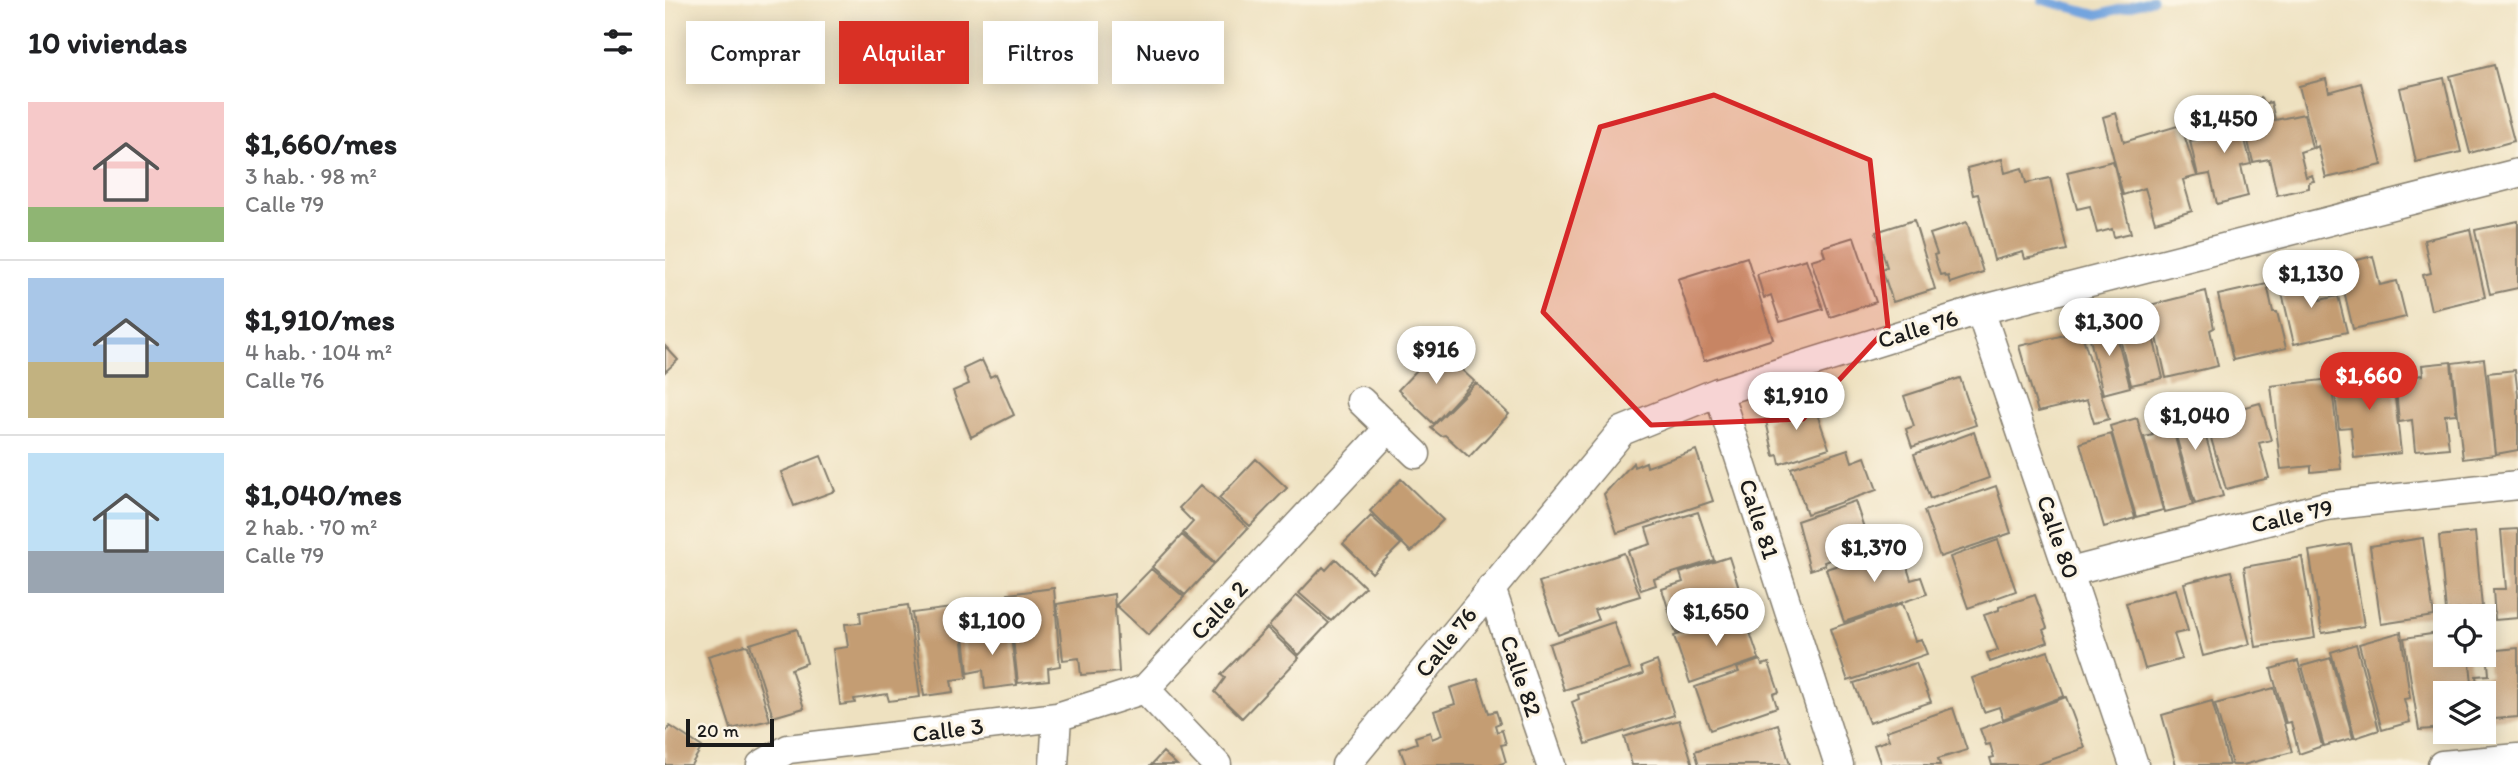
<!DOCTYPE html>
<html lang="es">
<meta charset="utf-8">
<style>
:root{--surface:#fff;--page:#f6f6f6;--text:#202124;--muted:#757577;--line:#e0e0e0;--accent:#d93025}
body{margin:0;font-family:Itim,sans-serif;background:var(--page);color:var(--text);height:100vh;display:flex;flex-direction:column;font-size:26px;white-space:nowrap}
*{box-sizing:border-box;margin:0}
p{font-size:23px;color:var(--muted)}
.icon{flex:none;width:38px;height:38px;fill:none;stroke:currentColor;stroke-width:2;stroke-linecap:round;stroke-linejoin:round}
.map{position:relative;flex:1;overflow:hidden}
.sheet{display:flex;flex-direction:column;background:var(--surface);width:665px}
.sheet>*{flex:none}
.guide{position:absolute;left:21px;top:21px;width:665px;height:63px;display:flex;gap:14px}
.controls{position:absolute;left:1768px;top:604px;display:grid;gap:14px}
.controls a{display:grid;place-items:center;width:63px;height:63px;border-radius:0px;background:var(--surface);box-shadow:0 4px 18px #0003;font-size:35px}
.scale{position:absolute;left:21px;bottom:18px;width:88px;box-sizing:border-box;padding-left:7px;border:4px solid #1c1c1c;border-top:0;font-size:19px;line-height:24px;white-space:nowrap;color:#1c1c1c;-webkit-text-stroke:5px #fcf5e5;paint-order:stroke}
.price{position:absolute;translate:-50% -60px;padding:0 16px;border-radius:24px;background:#fff;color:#222;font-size:23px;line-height:46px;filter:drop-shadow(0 2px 4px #0008)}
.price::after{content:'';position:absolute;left:50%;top:42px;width:21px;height:16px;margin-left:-10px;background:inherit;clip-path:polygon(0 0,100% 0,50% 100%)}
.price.current{background:var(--accent);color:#fff}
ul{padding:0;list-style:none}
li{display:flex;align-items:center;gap:21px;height:175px;padding:0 28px}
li+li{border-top:2px solid var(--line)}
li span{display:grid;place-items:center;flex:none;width:196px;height:140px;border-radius:0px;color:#555}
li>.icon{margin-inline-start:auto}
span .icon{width:84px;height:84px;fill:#fffc;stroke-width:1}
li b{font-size:30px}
h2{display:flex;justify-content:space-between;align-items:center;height:84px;padding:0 28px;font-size:30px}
.pill{padding:0 24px;border-radius:0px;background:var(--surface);box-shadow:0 4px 18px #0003;font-size:24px;line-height:63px}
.pill.current{background:var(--accent);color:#fff}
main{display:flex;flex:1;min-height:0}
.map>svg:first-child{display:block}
</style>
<main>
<section class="sheet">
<h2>10 viviendas<svg class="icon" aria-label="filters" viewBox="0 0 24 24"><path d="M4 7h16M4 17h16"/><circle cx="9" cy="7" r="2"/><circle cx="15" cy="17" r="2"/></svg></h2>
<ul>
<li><span style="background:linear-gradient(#f6c9c9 75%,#8fb573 0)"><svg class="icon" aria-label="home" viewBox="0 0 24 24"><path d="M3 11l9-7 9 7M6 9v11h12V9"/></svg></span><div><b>$1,660/mes</b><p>3 hab. · 98 m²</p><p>Calle 79</p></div></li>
<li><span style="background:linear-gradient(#a9c7e8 60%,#c2b280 0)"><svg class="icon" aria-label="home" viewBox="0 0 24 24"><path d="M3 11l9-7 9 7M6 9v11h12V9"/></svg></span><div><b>$1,910/mes</b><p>4 hab. · 104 m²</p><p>Calle 76</p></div></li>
<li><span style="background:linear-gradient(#bfe0f5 70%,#9aa5b1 0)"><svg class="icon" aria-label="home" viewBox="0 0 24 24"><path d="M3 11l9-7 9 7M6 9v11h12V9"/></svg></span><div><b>$1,040/mes</b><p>2 hab. · 70 m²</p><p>Calle 79</p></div></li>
</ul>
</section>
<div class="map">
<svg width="1853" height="765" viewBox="0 0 1853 765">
<rect width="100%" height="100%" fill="#fcf5e5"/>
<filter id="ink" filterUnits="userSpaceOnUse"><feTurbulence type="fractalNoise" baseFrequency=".0143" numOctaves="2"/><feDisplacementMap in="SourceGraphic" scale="14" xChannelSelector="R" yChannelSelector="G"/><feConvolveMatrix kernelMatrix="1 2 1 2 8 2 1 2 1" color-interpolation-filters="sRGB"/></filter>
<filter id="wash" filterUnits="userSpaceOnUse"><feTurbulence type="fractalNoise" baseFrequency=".00686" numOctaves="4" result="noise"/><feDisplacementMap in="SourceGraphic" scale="28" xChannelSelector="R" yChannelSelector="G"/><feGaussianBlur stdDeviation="1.57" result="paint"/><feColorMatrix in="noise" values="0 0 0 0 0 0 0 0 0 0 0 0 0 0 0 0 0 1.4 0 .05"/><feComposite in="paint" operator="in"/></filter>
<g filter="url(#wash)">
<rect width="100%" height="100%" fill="#eee1c0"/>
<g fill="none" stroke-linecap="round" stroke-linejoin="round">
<path stroke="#73a4de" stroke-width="9" d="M1377 0 1433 15 1487 0"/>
</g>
<g id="blocks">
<path fill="#c49d73" d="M1829 65 1849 141 1805 153 1785 76Z
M1779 78 1796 152 1751 162 1735 88Z
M1661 79 1664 92 1696 83 1717 165 1661 178 1653 146 1650 148 1634 86Z
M1596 98 1598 104 1606 102 1610 120 1639 114 1647 148 1635 152 1641 177 1647 175 1649 181 1644 182V188L1612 195 1604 159 1588 162 1574 103Z
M1571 104 1586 164 1576 166 1583 196 1552 204 1545 174 1533 176 1525 141 1550 136 1544 109Z
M1451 113 1459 142 1516 125 1532 176 1518 180 1527 211 1490 222 1480 188 1458 195 1438 117Z
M1337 159 1340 173 1357 168 1361 183 1385 178 1402 250 1360 259 1358 252 1329 260 1313 194 1308 195 1302 168Z
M1448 161 1466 233 1449 237 1447 229 1432 233 1425 206 1412 209 1402 172Z
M1249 220 1270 289 1228 302 1217 269 1222 267 1211 232Z
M1853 221V288L1825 294 1810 230Z
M1302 222 1318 272 1285 283 1283 276 1280 277 1279 274 1275 275 1269 255 1272 254 1265 234Z
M1805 229 1820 297 1766 310 1758 275 1766 273 1759 240Z
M1189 237 1211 302 1165 317 1146 260 1160 256 1157 247Z
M1708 256 1715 285 1732 281 1741 317 1688 329 1673 265Z
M1082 257 1108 339 1039 361 1013 279Z
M1141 259 1158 309 1115 322 1106 295 1099 298 1092 274Z
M1649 272 1655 300 1673 296 1682 332 1629 344 1614 280Z
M1602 284 1608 312H1612L1621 348 1568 360 1553 295Z
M1541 291 1549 328 1545 330 1553 366 1501 378 1485 305Z
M1482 312 1498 378 1466 385 1451 321Z
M1448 321 1465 387 1438 394 1423 330Z
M1416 331 1444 419 1429 423 1422 400 1373 412 1354 346Z
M0 346 13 360 0 372Z
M773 348 809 381 769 424 733 390Z
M1819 359 1830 455 1798 459 1787 363Z
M317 360 325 377 331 374 349 415 306 437 288 391 304 384 298 369Z
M1786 362 1791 414 1780 415 1784 448 1750 451 1747 420 1734 422 1730 378 1758 375 1757 365Z
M1727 370 1736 453 1689 458 1686 427 1674 428 1668 376Z
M1850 370 1853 394V450L1831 454 1823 373Z
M1295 378 1311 425 1247 447 1241 429 1249 426 1239 396Z
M1666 379 1676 469 1646 472V466L1616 469 1606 386Z
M811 383 844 414 804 457 780 435 776 436 766 428Z
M1137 400 1139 408 1149 405 1164 448 1115 464 1113 455 1109 456 1101 421 1110 418 1107 410Z
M1530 400 1558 496 1530 504 1503 407Z
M1595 403 1606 440 1594 443 1604 478 1561 489 1540 418Z
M1502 407 1528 505 1500 512 1479 437 1488 435 1482 413Z
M1472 418 1498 510 1471 517 1445 426Z
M1309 432 1324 478 1265 499 1249 454Z
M1446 434 1470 518 1439 527 1415 443Z
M1183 449 1187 462 1200 457 1212 490 1142 514 1126 468Z
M1031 450 1048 501 952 533 939 494 968 463 969 467 981 462 982 467Z
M156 456 170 491 129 506 116 472Z
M591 459 622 488 585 526 554 498Z
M736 479 778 520 746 552 705 511Z
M536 485 583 528 550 563 518 533 528 522 514 508Z
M1331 486 1346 533 1275 557 1259 511Z
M1190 501 1205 546 1159 562 1160 565 1145 570 1132 521Z
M1033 512 1049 560 989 579 991 585 976 590 963 551 986 544 981 528Z
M706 516 736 544 707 573 678 544Z
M1853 529V618L1830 620 1828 589H1841L1836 530Z
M1810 532 1817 607 1781 611 1774 536Z
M517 535 549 564 520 595 487 567Z
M1758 538 1769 616 1716 624 1705 546Z
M1333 540 1351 591 1303 608 1285 557Z
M1686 544 1699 626 1657 633 1644 551Z
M1235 545 1246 580 1256 577 1262 594 1179 622 1161 569Z
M959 553 975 596 929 610 933 620 893 635 874 582Z
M1064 557 1081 610 1011 633 997 589 1018 582 1015 573Z
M1637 557 1650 638 1591 647 1579 567Z
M671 559 700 587 666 621 634 593 658 567 661 570Z
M486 569 519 597 483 635 451 605Z
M1566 571 1585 644 1538 656 1519 583Z
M389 588 395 666 383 668 384 680 353 683 343 594Z
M1511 589 1523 631 1509 634 1517 659 1480 669 1461 603Z
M449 594 454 672 416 675 414 658 398 660 392 604Z
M632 595 664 623 634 655 604 626Z
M1370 595 1382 628 1378 630 1383 642 1325 662 1322 653 1333 650 1319 615 1334 610V607Z
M1237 604 1250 641 1256 639 1262 654 1183 681 1165 629Z
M243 605 255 697 224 701 222 694 189 699 190 703 175 705 168 649 183 647 180 624 196 623 195 612Z
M294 607 302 678 286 680 288 692 259 696 247 613Z
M1078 612 1094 659 1025 683 1009 636Z
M949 622 965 669 899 690 884 644Z
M345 628 352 685 320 689 318 670 303 673 299 635Z
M602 628 634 658 577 718 550 692 560 678 556 675Z
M132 629 142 663 126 669 139 708 108 717 85 644Z
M1736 632 1745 698 1739 699 1745 722 1717 730 1694 644Z
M1780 632V654H1804L1808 693H1780V728L1754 730 1739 638Z
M1691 644 1714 730 1690 738 1666 652Z
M80 645 83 646 105 720 66 729 43 656Z
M1853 648V717L1818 720V693H1813L1811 676 1824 675 1822 651Z
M1383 651 1399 696 1338 719 1334 707 1319 712 1307 678Z
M1666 658 1688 738 1659 746 1637 666Z
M1095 660 1097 665 1104 663 1114 692 1108 694 1112 707 1045 730 1030 687 1074 672 1072 668Z
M992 661 1009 715 921 744 907 702 914 699 913 695 978 674 976 667Z
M1633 661 1657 746 1634 754 1626 722 1621 723 1606 669Z
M1251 663 1266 702 1204 723 1189 683Z
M813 679 824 713 831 711 835 723 830 725 832 732 837 730 841 744 836 745 841 762 833 765H741L735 749 752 743 750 737 765 732 767 739 777 735 769 711 790 704 785 688Z
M1609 688 1627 752 1578 765H1567L1550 704Z
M1401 697 1420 748 1371 765H1327L1325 758 1329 757 1325 744 1321 745 1315 729Z
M1547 701 1564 765H1511L1497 715Z
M1288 708 1302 750 1273 759 1275 765H1216L1209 745 1224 740 1221 731Z
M1014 720 1028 765H967L959 737Z
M1113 724 1125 765H1034L1030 751Z
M5 726 37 747 26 765H0V733Z
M498 752 512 765H486Z"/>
</g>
</g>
<g filter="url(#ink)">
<use href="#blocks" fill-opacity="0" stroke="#857e6e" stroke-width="2"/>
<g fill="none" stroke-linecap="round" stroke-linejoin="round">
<g stroke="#857e6e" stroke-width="31">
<path id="minor" d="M1315 310 1469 765
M1053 392 1174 765
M696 401 751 454
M1405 572 1660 506 1853 485
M826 588 886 765
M480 689 552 765
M96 765 123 749 392 717 480 689 724 428
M389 765 392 717
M681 765 957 431 1053 392 1315 310 1853 173
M1777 765 1853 758"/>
</g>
<use href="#minor" stroke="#fff" stroke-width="28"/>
</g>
</g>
<path fill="#d62828" fill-opacity="0.2" stroke="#d62828" stroke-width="5" stroke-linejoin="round" d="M1049 95 1205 160 1223 327 1138 419 986 425 878 312 935 127Z"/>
<g text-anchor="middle" stroke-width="6" stroke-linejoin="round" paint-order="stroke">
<g font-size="24" fill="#1c1c1c" stroke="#fcf5e5">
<text transform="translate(1253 329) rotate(-17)" y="8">Calle 76</text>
<text transform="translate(1627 516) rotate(-13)" y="8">Calle 79</text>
<text transform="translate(1094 519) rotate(72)" y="8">Calle 81</text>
<text transform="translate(1393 537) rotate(71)" y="8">Calle 80</text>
<text transform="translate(554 610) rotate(-47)" y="8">Calle 2</text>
<text transform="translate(781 642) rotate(-51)" y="8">Calle 76</text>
<text transform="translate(856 676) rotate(71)" y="8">Calle 82</text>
<text transform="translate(283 730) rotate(-7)" y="8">Calle 3</text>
</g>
</g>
</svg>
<div class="controls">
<a><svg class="icon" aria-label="locate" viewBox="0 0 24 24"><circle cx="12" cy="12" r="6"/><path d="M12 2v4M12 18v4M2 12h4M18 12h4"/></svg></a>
<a><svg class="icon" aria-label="layers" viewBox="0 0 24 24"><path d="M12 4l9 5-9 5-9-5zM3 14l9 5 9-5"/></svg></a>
</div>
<div class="scale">20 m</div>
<b class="price" style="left:1559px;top:155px">$1,450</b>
<b class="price" style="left:1646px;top:310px">$1,130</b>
<b class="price" style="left:1444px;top:358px">$1,300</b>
<b class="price" style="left:771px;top:386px">$916</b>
<b class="price current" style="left:1704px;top:412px">$1,660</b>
<b class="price" style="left:1131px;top:432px">$1,910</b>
<b class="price" style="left:1530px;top:452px">$1,040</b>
<b class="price" style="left:1209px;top:584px">$1,370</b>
<b class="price" style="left:1051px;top:648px">$1,650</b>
<b class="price" style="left:327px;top:657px">$1,100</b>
<div class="guide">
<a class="pill">Comprar</a>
<a class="pill current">Alquilar</a>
<a class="pill">Filtros</a>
<a class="pill">Nuevo</a>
</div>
</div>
</main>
